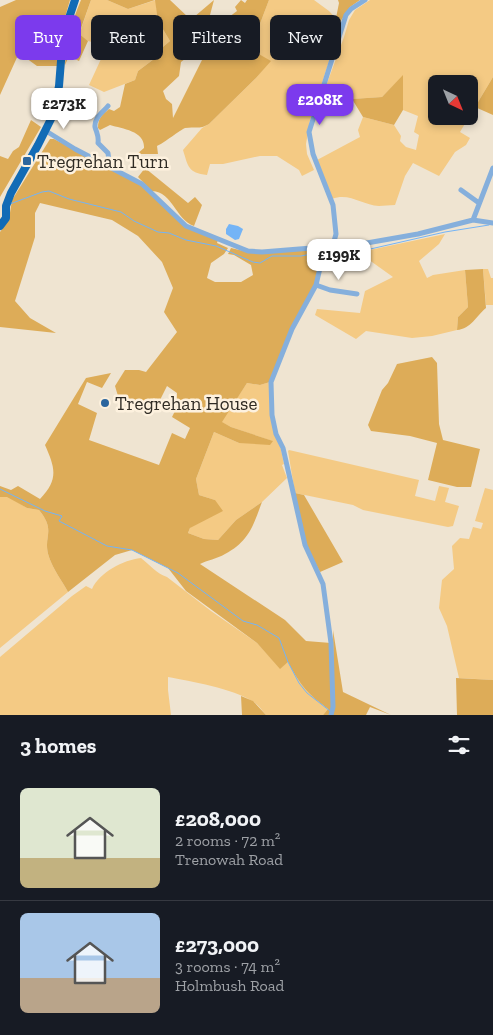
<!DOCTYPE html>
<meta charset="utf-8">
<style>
:root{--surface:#171b24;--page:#20242c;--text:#f1f3f6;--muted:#9ea1a6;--line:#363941;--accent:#7c3aed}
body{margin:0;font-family:"Zilla Slab",serif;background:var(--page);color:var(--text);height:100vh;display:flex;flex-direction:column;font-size:19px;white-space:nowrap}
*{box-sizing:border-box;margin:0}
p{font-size:16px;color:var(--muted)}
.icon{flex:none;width:28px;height:28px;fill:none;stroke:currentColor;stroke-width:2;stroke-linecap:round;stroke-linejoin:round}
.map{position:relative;height:715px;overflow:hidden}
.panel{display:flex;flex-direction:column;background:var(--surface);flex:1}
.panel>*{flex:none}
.top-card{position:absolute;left:15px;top:15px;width:464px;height:45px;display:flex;gap:10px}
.needle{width:32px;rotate:137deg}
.fabs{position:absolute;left:428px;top:75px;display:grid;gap:10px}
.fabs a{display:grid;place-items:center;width:50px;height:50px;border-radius:8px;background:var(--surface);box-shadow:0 2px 8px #0003;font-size:25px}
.price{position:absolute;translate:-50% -42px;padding:0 11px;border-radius:10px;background:#fff;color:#222;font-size:16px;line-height:32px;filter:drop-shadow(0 1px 2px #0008)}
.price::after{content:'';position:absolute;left:50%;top:30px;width:15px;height:11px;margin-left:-8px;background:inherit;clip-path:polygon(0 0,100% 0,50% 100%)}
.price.active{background:var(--accent);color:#fff}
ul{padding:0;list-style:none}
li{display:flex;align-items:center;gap:15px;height:125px;padding:0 20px}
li+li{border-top:1px solid var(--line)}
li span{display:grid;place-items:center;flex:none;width:140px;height:100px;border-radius:8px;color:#555}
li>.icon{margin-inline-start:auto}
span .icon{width:60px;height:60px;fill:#fffc;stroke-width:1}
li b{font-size:21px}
h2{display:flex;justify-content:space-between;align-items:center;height:60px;padding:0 20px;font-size:21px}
.tag{padding:0 18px;border-radius:8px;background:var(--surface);box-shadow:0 2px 8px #0003;font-size:18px;line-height:45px}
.tag.active{background:var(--accent);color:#fff}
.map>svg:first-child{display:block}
</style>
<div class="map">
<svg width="493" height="715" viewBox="0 0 493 715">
<rect width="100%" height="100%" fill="#efe4d1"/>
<path fill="#f4ca84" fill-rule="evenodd" d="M91 0H107L128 9 156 0 158 21 170 41 157 52 154 59 138 71 135 80 104 92 89 85 107 46 88 41 79 35Z
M269 0H314L329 11 341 24 310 120 306 144 307 154 314 170 302 176 299 170 277 156H260L223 164H210L207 175C188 173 188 166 183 150L202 128 209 124 256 78 270 61 257 54 258 29Z
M370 0H493V77L460 132 470 138 466 145 455 152 439 176 413 163 405 176 395 205C389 205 384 206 379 206 362 205 349 192 332 199L317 160 360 137 358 130 363 117 394 125 401 136 400 141 406 147 416 150 419 135 414 132 418 116 403 110V76L382 97 352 99 326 86 344 37 349 20 355 10ZM436 84H469V116H436Z
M445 234 439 244 419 261 427 278 433 275 465 270 468 307 458 317 457 330 432 336 412 338 366 331 356 339 315 315 317 309 360 313 365 291 393 277 365 257V251Z
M359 247 361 261H353V263L325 262 328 249Z
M483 269H488L491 278H493V305H486Z
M270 382V415L280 445 284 464 282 465 287 478 262 502 236 520 218 540 204 539 188 533 190 528 215 500 199 495 196 479 214 432 239 443 272 441 231 427 221 422 247 383 260 385Z
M289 450 419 480 415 496 435 501 439 486 449 488 445 502 459 506 453 526 448 527 363 510 353 505 295 493 288 451Z
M485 488 493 490V680L459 678 447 626 439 608 442 580 454 569 452 546 460 538 469 539 473 527 481 529 483 523 475 521Z
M7 496 27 508 39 510C57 532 42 536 49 557 53 569 62 581 68 592L0 648V497Z
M141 558C150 565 157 574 167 577L211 611 257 643 280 668 288 662C301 686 306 692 328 709L323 715H266C262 710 258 704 252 701 234 689 190 681 168 677V690L171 715H0V657L72 596 86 586 92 589C100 572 123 560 141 558Z"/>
<path fill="#ddac58" d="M16 0H70L59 38 57 66H37L19 53 0 95V7Z
M81 0H91L79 34 88 41 79 61 69 56 65 65C67 39 71 24 81 0Z
M107 0H170L189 18 194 17 214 0 210 15 218 20 216 26 204 29 194 52 181 62 179 76 163 91 166 99 172 104 173 118 202 60 205 43 226 44 238 52 242 48 236 36 238 29 229 17 237 11 235 7 241 0 245 3 247 0H269L258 29 257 53 271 61 256 78 209 124C199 130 195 126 185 128 180 130 164 143 157 146L158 154H137L144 148C145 131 123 129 110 125L100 130 98 128C98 118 102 115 109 109L114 111 120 107 125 84 135 80 138 71 154 59 157 52 170 41 158 21 155 0 128 9Z
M338 0H360L350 7 340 22 336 18 339 3Z
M403 75V110L394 125 363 117 352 99 382 97Z
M493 77V115L475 107Z
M31 120 41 127 0 197V156L8 159 13 151 19 147Z
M50 139H54L142 184 186 226 218 240 217 243 228 248 224 254 211 263 207 278 215 282H241L253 275 251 265 234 255 228 254 231 248 248 252 324 250 315 283 270 382 260 385 247 383 222 422 231 427 273 441 270 445 239 443 214 432 196 479 199 495 215 500 223 511 190 528 188 533 204 539 218 540 236 520 262 502C253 526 249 541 225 554 217 559 207 560 200 564L285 620 306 641 331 643 334 696 333 630 343 692 391 715 370 707 366 715H323L328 709C307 693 300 685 288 662L280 669 257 643 186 591 168 568 132 550 115 555 68 592C62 581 53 569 49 557 42 536 57 532 39 510L27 508 7 497H0V486L11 490 18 486 40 499C59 479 55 468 45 445L86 378 111 373 102 388 87 382 78 404 97 413 89 440 159 465 172 433 185 439 190 428 172 417 176 409 177 393 167 386 156 408 118 396 115 386 125 370H139L146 372 177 332 164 312 173 288 162 262 138 236 112 220 40 203 35 213V237L15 301 30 318 56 333 0 327V232L9 219 12 200Z
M145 168 188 203 195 197 202 205 194 226C175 219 173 192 152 191L138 177Z
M483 269 486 308C476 316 471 329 457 330L458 317 468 307 465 270Z
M432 357 437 363 439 424 443 440 480 449 471 487H457L428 480 437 443 410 436 371 431 368 425 382 390 388 383 397 364Z
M295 493 304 495 343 562 320 572 306 545Z
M456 678 493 680V715H457Z
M241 696 253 701 266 715H242Z"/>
<path fill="#74b4f6" d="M229 224 238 226 243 229 239 239 235 240 226 234V229Z"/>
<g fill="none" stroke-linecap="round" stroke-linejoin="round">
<path stroke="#74b4f6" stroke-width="1" d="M10 204 42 192 49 191 69 199 121 212 134 221 158 232 169 233 186 240 216 246 253 262 260 263 272 256H301L321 252
M325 251 334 249 366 250 445 232 489 225
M0 489 45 511 62 516 59 521 107 546 132 550 178 573 243 621 257 625 279 638 288 662 299 683 307 693 330 711"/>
<path stroke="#85afdc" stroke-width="5" d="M46 131 75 149 142 184 186 226 248 251 262 252 361 244 418 234 473 220 493 223
M106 164 109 161 108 153 98 143C99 136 97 134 95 127 94 118 103 112 108 106
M461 190 479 203
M473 220 493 168
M333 245 336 234 333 205 313 154 309 132 346 15 351 9 365 0
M325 247 316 285 292 329 271 382 272 415 276 434 283 448 305 545 323 584 331 643 333 707 331 715
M316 285 330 290 357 294"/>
<path stroke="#116bb6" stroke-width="8" d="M0 226 6 218V206L11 193 38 145 53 115 59 86 63 36 75 0"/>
</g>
<g fill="#2c669e" stroke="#fdf1de" stroke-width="2">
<rect x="22" y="156" width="10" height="10" rx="2.5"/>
<circle cx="105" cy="403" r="5"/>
</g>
<g text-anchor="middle" stroke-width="5" stroke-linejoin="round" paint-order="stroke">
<g font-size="19" fill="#2f2b24" stroke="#fdf1de" text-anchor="start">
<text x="37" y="168">Tregrehan Turn</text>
<text x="115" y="410">Tregrehan House</text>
</g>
</g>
</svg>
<div class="fabs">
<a><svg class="needle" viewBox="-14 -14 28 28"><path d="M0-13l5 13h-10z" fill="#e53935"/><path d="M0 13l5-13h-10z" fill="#9ea1a6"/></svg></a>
</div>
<b class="price active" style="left:320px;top:126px">£208K</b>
<b class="price" style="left:64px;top:130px">£273K</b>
<b class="price" style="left:339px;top:281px">£199K</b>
<div class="top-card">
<a class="tag active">Buy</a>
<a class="tag">Rent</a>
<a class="tag">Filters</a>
<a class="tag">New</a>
</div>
</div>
<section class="panel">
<h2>3 homes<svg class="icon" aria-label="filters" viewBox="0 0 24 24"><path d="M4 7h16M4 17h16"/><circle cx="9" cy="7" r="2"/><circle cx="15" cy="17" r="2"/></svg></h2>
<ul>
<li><span style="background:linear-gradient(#dfe7d0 70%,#c2b280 0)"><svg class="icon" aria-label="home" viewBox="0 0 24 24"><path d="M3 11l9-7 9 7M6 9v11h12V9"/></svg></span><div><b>£208,000</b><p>2 rooms · 72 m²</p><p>Trenowah Road</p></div></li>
<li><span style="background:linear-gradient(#a9c7e8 65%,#b9a48a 0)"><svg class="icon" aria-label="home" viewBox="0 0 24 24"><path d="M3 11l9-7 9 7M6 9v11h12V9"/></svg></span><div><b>£273,000</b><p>3 rooms · 74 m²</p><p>Holmbush Road</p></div></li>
</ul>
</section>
